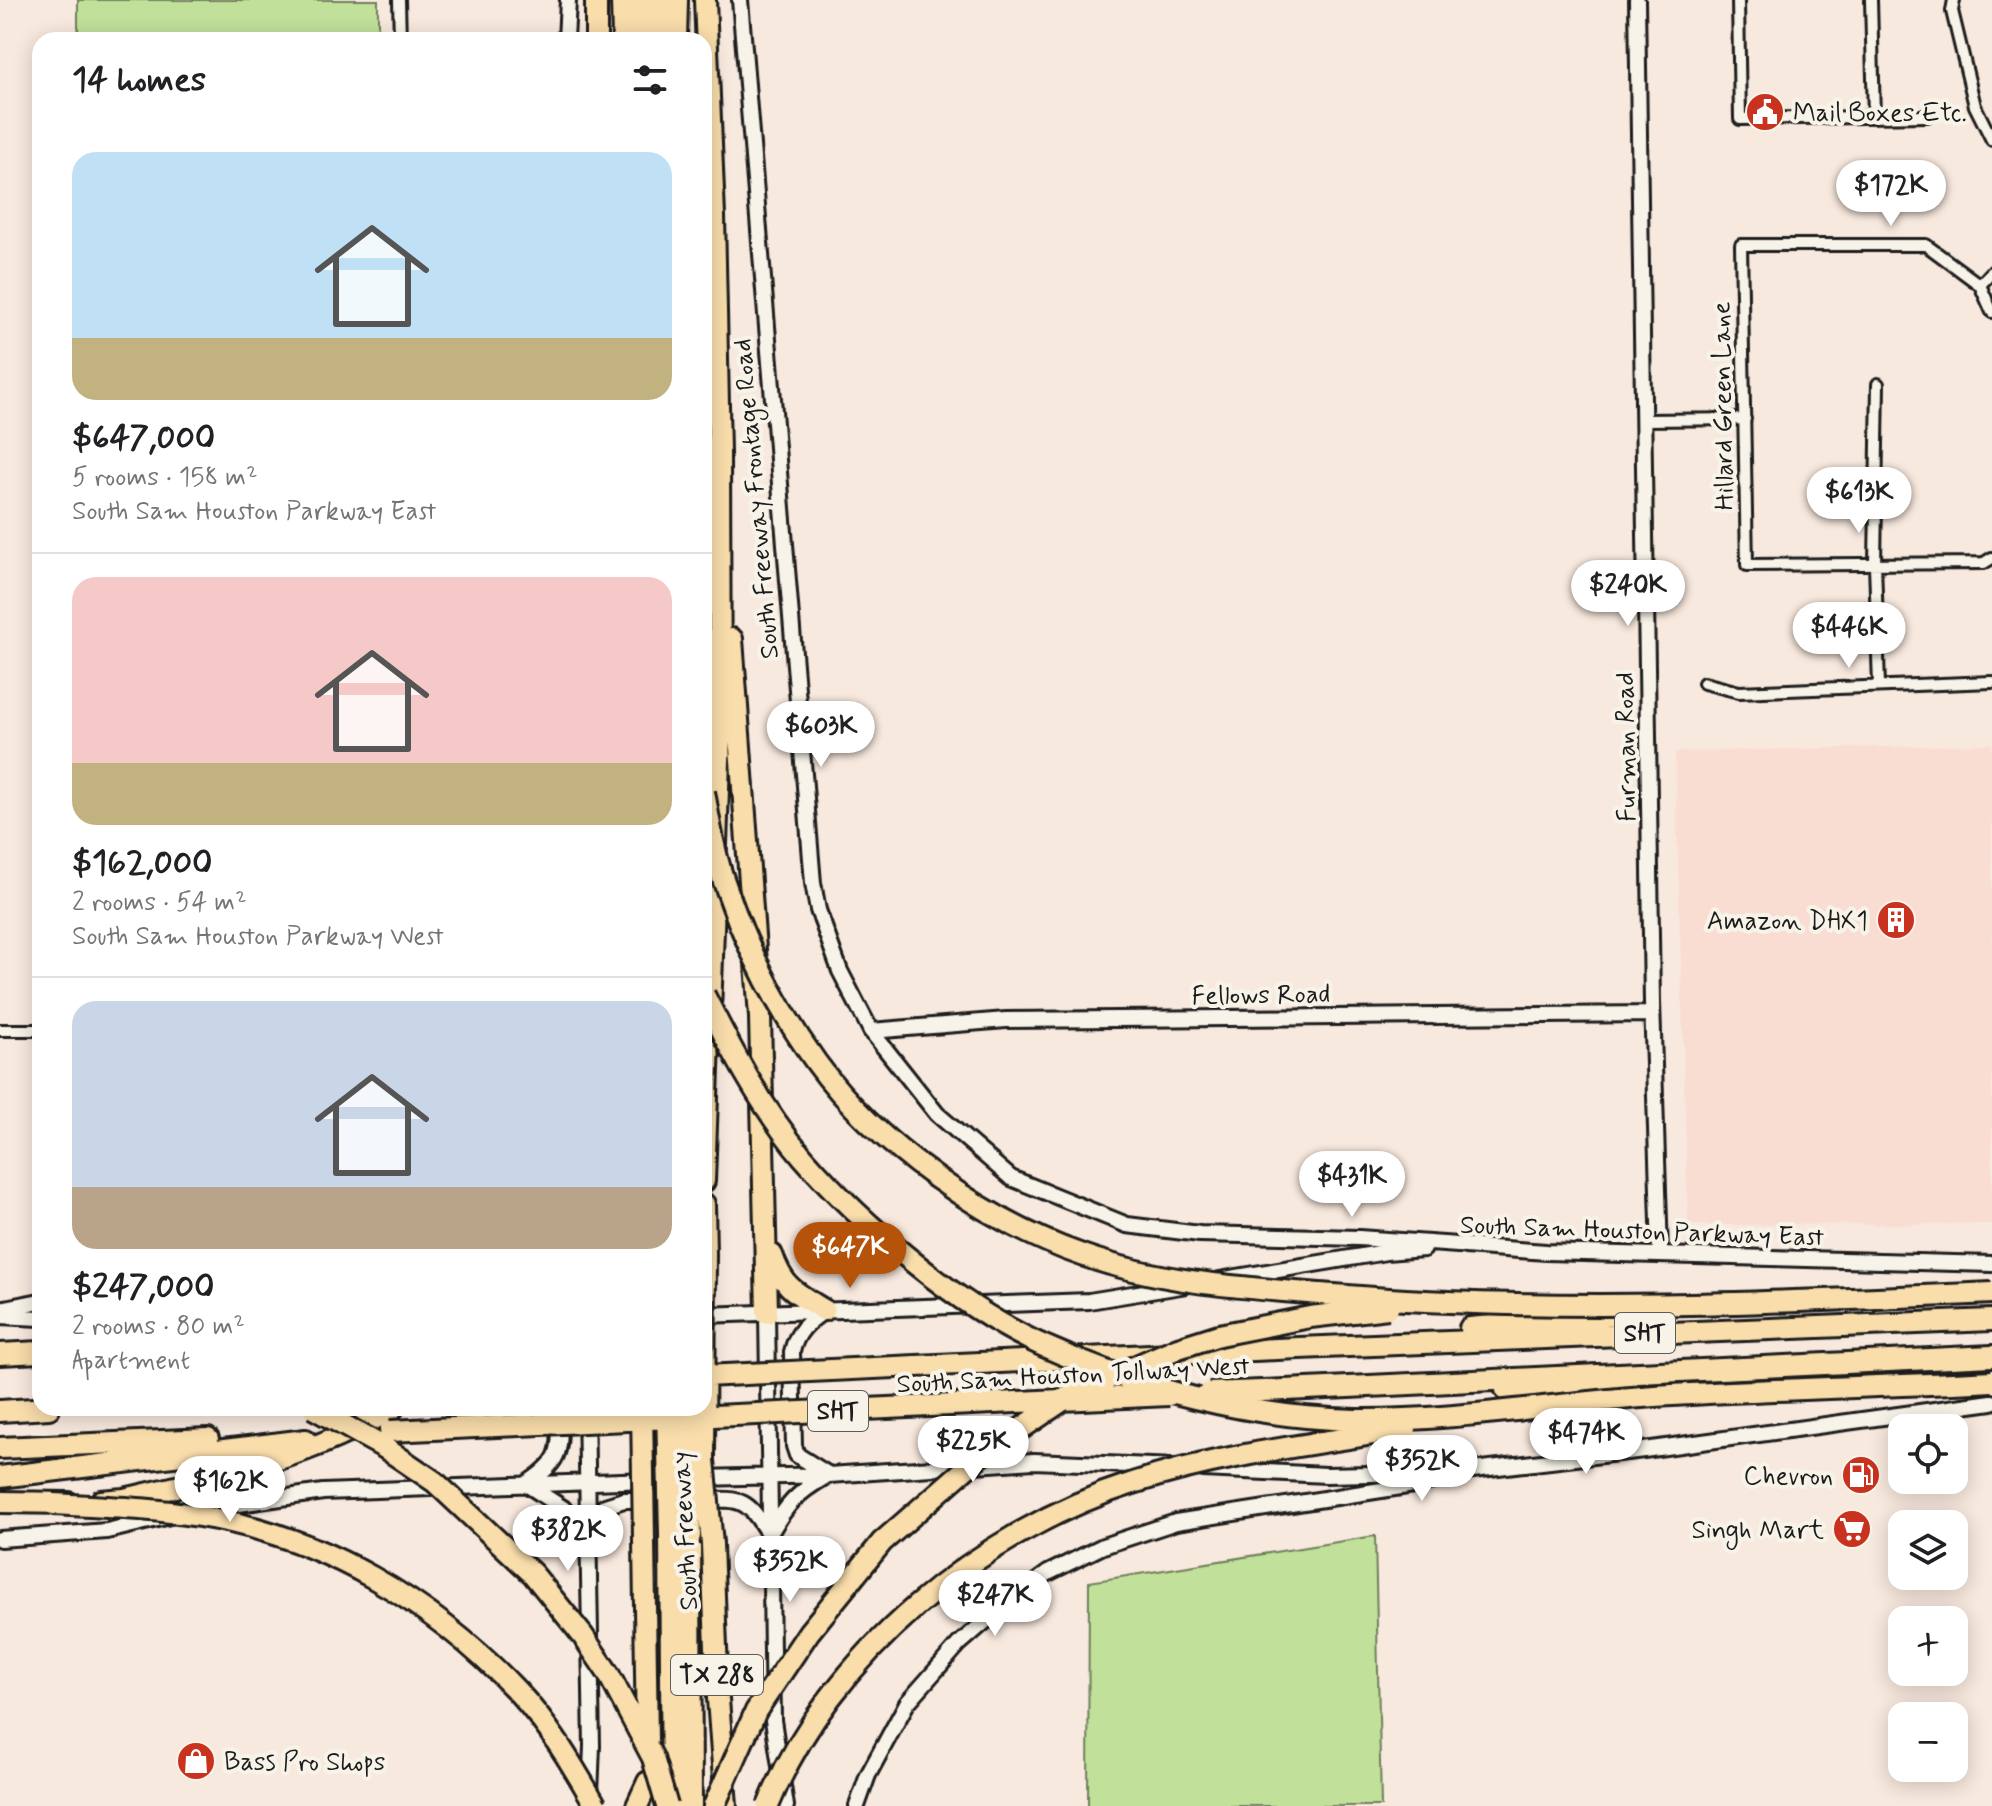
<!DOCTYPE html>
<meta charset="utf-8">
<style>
:root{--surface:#fff;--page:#f2f2f2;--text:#202124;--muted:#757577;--line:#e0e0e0;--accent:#b45309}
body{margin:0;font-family:Mynerve,sans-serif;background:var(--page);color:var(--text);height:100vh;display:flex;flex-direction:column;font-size:30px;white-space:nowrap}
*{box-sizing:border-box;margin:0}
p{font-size:26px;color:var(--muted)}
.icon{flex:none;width:44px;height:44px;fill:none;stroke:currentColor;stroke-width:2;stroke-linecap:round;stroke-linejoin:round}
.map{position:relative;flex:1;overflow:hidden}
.details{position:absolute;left:32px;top:32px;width:680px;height:1384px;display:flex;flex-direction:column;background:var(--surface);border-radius:24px;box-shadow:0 4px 20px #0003}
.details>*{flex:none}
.buttons{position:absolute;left:1888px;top:1414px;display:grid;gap:16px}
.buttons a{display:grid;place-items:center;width:80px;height:80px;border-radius:16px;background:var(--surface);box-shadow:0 4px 20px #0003;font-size:40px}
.price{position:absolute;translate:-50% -68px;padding:0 18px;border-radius:28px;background:#fff;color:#222;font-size:26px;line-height:52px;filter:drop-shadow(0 2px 4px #0008)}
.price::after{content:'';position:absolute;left:50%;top:48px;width:24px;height:18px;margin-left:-12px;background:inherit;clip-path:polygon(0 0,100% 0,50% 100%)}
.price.selected{background:var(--accent);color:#fff}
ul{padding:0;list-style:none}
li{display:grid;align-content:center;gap:16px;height:424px;padding:0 40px}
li+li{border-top:2px solid var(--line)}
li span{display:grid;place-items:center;height:248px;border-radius:24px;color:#555}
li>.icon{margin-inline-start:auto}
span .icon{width:144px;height:144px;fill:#fffc;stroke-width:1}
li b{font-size:34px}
h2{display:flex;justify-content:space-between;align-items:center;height:96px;padding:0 40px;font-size:34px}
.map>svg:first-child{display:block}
</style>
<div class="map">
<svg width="1992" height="1806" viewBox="0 0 1992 1806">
<rect width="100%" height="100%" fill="#f8e9de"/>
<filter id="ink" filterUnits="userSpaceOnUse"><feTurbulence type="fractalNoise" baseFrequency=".0125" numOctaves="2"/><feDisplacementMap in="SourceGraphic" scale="16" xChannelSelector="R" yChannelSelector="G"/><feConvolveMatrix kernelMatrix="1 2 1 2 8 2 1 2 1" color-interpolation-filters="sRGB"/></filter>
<g filter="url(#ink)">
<path fill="#f9ddd2" d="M1992 744V1224L1688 1225 1675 752Z"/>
<path fill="#c1e19a" stroke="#6e7e5b" stroke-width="2" d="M78 0H378V40H78Z
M1375 1536 1381 1806H1088L1089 1582Z"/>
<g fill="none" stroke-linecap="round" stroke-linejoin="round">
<g stroke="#1c1c1c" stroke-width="16">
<path id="minor" d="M399 0 400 40
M1738 0 1740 119 1927 116
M1871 0 1874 117
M1954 0 1952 11 1975 106 1992 140
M1980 285 1992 272
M1992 312 1980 285 1926 245H1741L1747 565 1984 563 1992 558
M1878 384 1875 563 1879 686
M1645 420 1745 419
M1704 683 1739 692 1992 682
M0 1030H40"/>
</g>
<g stroke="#1c1c1c" stroke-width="20">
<path id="tertiary" d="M1637 0 1652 1002 1660 1253
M871 1031 1006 1020 1652 1014"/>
</g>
<g stroke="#1c1c1c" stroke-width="20">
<path id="secondary" d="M740 0 813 883 818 910 840 971 871 1031 937 1114 1011 1178 1127 1225 1200 1234 1359 1238 1472 1246
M566 40 568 0
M1465 1246 1546 1252 1992 1264
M1219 1280 1386 1252 1424 1249
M0 1309 40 1301
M824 1311C808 1322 796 1332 792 1352L794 1446 797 1455 829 1475
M767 1313 773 1720 786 1806
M704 1315 1089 1301 1187 1285
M0 1316 40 1318
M586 1408 592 1746 590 1794
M1203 1469 1326 1475 1456 1472 1644 1450 1992 1402
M700 1478 829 1475 1034 1461 1175 1467
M526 1484C564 1459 560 1451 559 1408
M526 1484 563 1508 587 1536
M699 1500C742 1499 746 1497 769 1535
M190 1511 323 1492 675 1479
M771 1532C787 1504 797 1493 825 1477
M588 1534 605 1506 624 1500H678
M0 1539 107 1531 170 1516
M857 1806 868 1775 907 1703 959 1644 1004 1605 1048 1573 1103 1546 1176 1522 1420 1484 1444 1478"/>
</g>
<g stroke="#1c1c1c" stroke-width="26">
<path id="motorway" d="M622 0 623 40
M640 0V40
M657 0 658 40
M596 40V0
M676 40 677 0
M732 639 760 1017 767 1313
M704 1181 720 732 719 452 714 216 705 0
M704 1204 705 1254
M772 1255C783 1288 796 1293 824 1310
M1470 1328 1633 1313
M0 1354 40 1352
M810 1371 1299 1348 1992 1320
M1286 1390 1992 1356
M1506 1390 1630 1391
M0 1411 49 1408
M0 1448 208 1439
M0 1477 306 1440
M101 1501 124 1499C216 1478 311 1458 393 1408
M0 1502 69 1503
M670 1534 672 1806
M690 1536 691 1806
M712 1544 718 1699 726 1806
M637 1806 648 1782"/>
</g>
<use href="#minor" stroke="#f7f3e8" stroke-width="10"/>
<use href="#tertiary" stroke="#f7f3e8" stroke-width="14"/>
<use href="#secondary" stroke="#f7f3e8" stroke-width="14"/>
<use href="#motorway" stroke="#f9ddab" stroke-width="20"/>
<g stroke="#1c1c1c" stroke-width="26" stroke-linecap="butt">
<path id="motorway-bridge" d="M704 792C710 825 715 859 727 890 748 951 778 1009 816 1062 876 1145 985 1221 1082 1255 1164 1284 1248 1288 1334 1295 1552 1313 1773 1303 1992 1293
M704 995C732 1051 762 1109 803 1157 862 1225 962 1310 1044 1346 1140 1389 1250 1418 1356 1420 1457 1421 1555 1403 1655 1396 1767 1389 1880 1387 1992 1381
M705 1254 704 1460 712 1544
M704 1376 810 1371
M1209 1393 1286 1390
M313 1408 385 1448 435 1482 533 1574 583 1636 608 1673 653 1758 667 1806
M642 1408 647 1740
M667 1408 670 1534
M687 1408 690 1536
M390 1431 1169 1395
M53 1504C102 1507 151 1508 199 1516 321 1535 433 1602 517 1691 549 1725 573 1766 596 1806
M714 1806 756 1711 809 1632 882 1542 978 1458 1072 1394 1178 1348 1219 1335 1310 1317 1388 1308
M768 1806C829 1655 981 1531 1133 1483 1222 1454 1315 1444 1406 1429"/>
</g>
<use href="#motorway-bridge" stroke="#f9ddab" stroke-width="20"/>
</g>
</g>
<defs>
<g id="civic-disc" transform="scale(2)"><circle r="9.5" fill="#c8321e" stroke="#f7f3e8"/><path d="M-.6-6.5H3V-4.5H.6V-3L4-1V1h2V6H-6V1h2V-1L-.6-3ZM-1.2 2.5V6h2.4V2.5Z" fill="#fff"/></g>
<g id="building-disc" transform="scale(2)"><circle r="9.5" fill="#c8321e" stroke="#f7f3e8"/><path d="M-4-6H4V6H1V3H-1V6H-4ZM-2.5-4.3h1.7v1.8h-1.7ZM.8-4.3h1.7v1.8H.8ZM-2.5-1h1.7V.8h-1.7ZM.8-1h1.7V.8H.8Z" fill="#fff"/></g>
<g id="fuel-disc" transform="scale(2)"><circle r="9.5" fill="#c8321e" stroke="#f7f3e8"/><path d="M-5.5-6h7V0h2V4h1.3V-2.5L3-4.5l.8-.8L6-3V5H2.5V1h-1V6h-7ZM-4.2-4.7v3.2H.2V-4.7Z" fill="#fff"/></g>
<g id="supermarket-disc" transform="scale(2)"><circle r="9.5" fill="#c8321e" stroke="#f7f3e8"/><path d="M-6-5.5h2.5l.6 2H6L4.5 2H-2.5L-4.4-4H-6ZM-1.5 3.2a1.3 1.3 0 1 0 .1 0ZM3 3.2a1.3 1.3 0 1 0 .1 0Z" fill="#fff"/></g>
<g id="shop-disc" transform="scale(2)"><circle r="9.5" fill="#c8321e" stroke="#f7f3e8"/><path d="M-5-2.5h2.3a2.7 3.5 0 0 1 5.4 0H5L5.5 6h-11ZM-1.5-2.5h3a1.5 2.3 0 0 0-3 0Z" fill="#fff"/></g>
</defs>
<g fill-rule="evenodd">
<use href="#civic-disc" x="1765" y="112"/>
<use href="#building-disc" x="1896" y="920"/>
<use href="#fuel-disc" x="1861" y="1475"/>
<use href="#supermarket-disc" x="1852" y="1529"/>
<use href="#shop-disc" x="196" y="1761"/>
</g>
<g text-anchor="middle" stroke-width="8" stroke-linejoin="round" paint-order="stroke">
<g fill="#f7f3e8" stroke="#5e5c59" stroke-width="2">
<rect x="1615" y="1313" width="60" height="40" rx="6"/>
<rect x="808" y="1391" width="60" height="40" rx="6"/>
<rect x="671" y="1655" width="92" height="40" rx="6"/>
</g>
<g font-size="24" font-weight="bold" fill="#1c1c1c">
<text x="1645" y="1341">SHT</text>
<text x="838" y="1419">SHT</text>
<text x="717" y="1683">TX 288</text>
</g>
<g font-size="26" fill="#1c1c1c" stroke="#f7f3e8" text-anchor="end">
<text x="1793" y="121" text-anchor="start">Mail Boxes Etc.</text>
<text x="1868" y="929">Amazon DHX1</text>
<text x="1833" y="1484">Chevron</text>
<text x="1824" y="1538">Singh Mart</text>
<text x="224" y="1770" text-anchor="start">Bass Pro Shops</text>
</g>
<g font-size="26" fill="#1c1c1c" stroke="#f7f3e8">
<text transform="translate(1722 406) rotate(-91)" y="9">Hillard Green Lane</text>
<text transform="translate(755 499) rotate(-95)" y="9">South Freeway Frontage Road</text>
<text transform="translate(1625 747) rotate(-91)" y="9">Furman Road</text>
<text transform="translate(1261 994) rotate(-1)" y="9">Fellows Road</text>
<text transform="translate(1642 1230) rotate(2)" y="9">South Sam Houston Parkway East</text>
<text transform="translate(1073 1374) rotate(-3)" y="9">South Sam Houston Tollway West</text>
<text transform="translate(684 1531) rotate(-93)" y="9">South Freeway</text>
</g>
</g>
</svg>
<div class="buttons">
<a><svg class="icon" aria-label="locate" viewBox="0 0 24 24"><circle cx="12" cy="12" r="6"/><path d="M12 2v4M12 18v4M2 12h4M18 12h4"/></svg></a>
<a><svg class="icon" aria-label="layers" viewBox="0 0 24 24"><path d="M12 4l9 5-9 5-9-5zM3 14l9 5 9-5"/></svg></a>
<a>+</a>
<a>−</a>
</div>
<b class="price" style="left:1891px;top:228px">$172K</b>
<b class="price" style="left:1859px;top:535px">$613K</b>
<b class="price" style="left:1628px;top:628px">$240K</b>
<b class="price" style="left:1849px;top:670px">$446K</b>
<b class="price" style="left:821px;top:769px">$603K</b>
<b class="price" style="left:1352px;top:1219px">$431K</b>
<b class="price selected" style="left:850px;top:1290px">$647K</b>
<b class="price" style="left:1586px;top:1476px">$474K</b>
<b class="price" style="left:973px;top:1484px">$225K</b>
<b class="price" style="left:1422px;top:1503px">$352K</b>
<b class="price" style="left:230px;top:1524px">$162K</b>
<b class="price" style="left:568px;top:1573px">$382K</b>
<b class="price" style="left:790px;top:1604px">$352K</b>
<b class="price" style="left:995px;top:1638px">$247K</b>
<section class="details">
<h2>14 homes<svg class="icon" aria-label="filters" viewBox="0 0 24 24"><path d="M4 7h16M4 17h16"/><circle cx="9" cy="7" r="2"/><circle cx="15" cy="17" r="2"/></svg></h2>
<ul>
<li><span style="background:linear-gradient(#bfe0f5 75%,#c2b280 0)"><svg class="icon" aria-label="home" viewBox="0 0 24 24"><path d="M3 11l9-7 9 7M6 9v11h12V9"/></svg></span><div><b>$647,000</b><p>5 rooms · 158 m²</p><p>South Sam Houston Parkway East</p></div></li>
<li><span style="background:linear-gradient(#f6c9c9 75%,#c2b280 0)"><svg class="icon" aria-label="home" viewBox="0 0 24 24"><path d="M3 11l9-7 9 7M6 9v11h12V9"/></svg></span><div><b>$162,000</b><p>2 rooms · 54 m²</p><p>South Sam Houston Parkway West</p></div></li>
<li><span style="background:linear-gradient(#c9d6e8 75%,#b9a48a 0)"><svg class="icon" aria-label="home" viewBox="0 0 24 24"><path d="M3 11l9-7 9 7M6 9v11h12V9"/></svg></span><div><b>$247,000</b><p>2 rooms · 80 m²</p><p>Apartment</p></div></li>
</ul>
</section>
</div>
